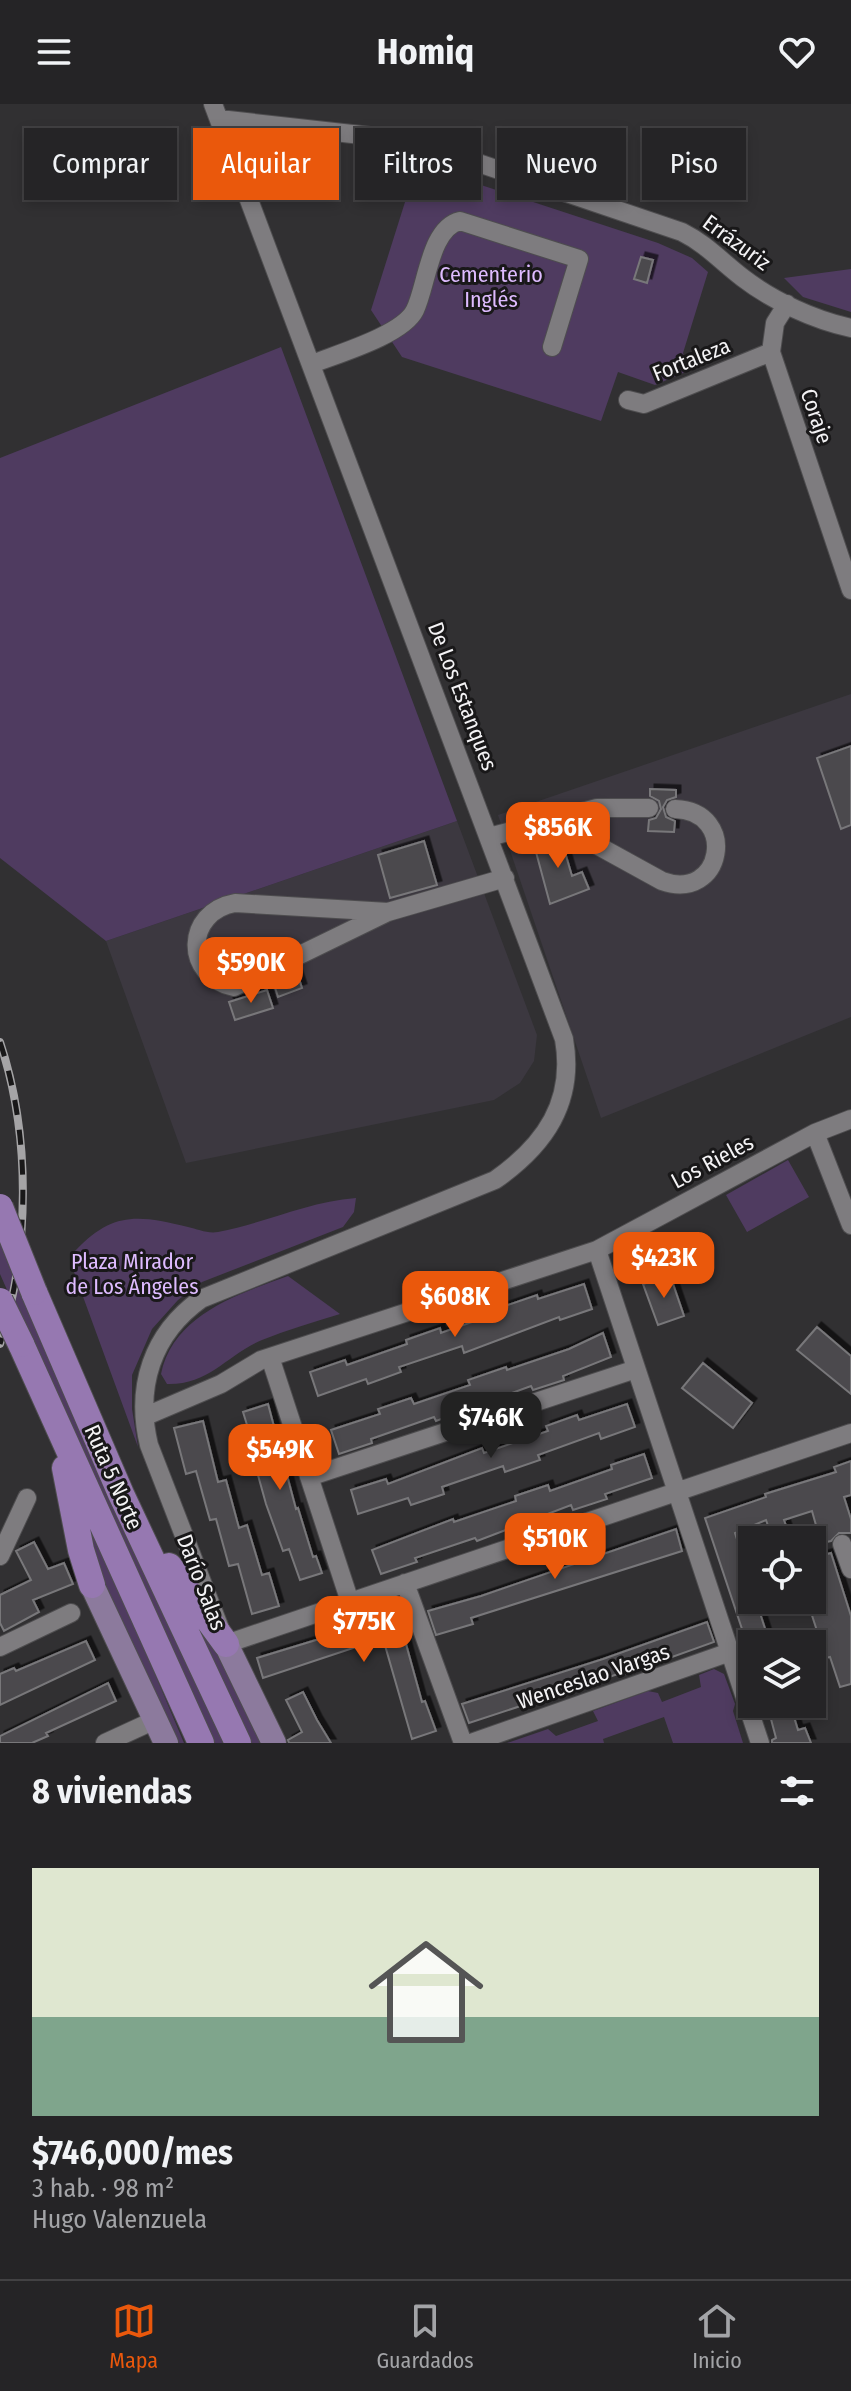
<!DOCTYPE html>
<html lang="es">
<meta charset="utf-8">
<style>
:root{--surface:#252426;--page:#2d2c2e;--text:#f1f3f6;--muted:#a3a4a7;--line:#424143;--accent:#ea580c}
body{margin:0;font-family:"Fira Sans Condensed",sans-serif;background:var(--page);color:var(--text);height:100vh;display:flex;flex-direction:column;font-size:30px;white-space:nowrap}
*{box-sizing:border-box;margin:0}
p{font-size:26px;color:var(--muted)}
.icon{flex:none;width:44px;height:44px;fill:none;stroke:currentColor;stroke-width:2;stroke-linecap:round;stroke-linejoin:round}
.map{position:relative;height:1639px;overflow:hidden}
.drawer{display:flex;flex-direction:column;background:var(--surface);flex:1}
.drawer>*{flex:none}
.guide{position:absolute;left:24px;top:24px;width:804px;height:72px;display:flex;gap:16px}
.controls{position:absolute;left:738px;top:1422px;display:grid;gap:16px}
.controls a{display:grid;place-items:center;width:88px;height:88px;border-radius:0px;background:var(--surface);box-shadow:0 4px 12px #0003,0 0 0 2px var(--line);font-size:40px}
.price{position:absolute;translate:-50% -68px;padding:0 18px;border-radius:16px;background:var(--accent);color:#fff;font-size:26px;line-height:52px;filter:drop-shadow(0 2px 4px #0008)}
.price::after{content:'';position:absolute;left:50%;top:48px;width:24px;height:18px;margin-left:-12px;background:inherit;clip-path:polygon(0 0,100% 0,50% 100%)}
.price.active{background:#222;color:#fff}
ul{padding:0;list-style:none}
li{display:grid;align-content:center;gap:16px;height:424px;padding:0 32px}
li+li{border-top:2px solid var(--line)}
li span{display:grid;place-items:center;height:248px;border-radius:0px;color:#555}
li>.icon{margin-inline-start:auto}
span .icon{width:144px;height:144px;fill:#fffc;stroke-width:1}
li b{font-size:34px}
h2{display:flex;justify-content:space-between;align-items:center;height:96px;padding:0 32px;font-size:34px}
.pill{padding:0 28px;border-radius:0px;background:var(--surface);box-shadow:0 4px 12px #0003,0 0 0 2px var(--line);font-size:28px;line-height:72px}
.pill.active{background:var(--accent);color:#fff}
header{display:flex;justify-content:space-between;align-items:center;height:104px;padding:0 32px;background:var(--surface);font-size:36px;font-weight:700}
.menu{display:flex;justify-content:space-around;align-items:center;height:112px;border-top:2px solid var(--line);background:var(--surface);font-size:22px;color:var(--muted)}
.menu a{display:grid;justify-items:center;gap:4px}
.menu .active{color:var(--accent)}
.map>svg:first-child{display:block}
</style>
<header><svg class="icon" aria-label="menu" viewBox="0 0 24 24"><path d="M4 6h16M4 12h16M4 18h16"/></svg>Homiq<svg class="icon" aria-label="heart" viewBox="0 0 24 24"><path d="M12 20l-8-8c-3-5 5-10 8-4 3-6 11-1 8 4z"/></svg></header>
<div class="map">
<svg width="851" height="1639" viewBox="0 0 851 1639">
<defs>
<filter id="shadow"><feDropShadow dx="4.5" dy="-4.5" stdDeviation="0" flood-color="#0009"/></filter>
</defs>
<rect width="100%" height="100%" fill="#313032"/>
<path fill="#3c3840" d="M851 590V913L601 1014 498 711Z
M457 717 537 931 534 957 520 979 494 996 186 1059 106 837Z"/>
<path fill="#4f3b60" d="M417 60 658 139 692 154 708 168 683 249 690 266 655 281 618 268 601 317 402 253 371 206Z
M851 165V208L803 193 784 174Z
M281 243 457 717 106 837 0 754V354Z
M788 1056 809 1093 747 1128 726 1091Z
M356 1094 354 1108 343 1123 202 1178 178 1196 152 1225 132 1271V1305L138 1343 74 1168 75 1147C113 1107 138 1111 188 1123 197 1125 208 1130 218 1128 265 1119 307 1098 356 1094Z
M0 1130 227 1639H208L0 1170Z
M288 1172 340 1210C314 1218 287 1226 262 1236 226 1251 210 1281 167 1280L161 1270C173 1211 238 1190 288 1172Z
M83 1399 184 1639H170L97 1469Z
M184 1499 218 1551 265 1639H250Z
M714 1565 724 1570 735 1600 733 1607 743 1639H673L664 1613 603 1635 604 1639H507L548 1625 556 1632 598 1617 593 1607 648 1587 658 1589 662 1598 701 1583 699 1571Z"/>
<path fill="#4b4a4d" stroke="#78777a" stroke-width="2" filter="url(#shadow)" d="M641 153 653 156 647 179 634 175Z
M851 642V721L841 725 817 654Z
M650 685 676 686V693L667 696 663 703 666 713 675 717 674 728 648 727 649 716 656 714 661 705 659 697 650 692Z
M554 731 561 735 572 772 582 768 589 785 550 800 533 737Z
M424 737 437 781 390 794 378 751Z
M296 866 302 884 278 893 273 877Z
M267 886 273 904 235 916 229 898Z
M670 1171 684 1212 658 1221 643 1180Z
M584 1180 592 1205 560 1216 559 1213 464 1249 462 1242 399 1263 401 1268 368 1280 366 1275 318 1292 310 1268 345 1256 347 1261 407 1240 406 1236 440 1224 441 1229 500 1208 499 1204 537 1191 538 1195Z
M817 1223 851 1252V1290L797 1246Z
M603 1229 611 1253 563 1272 564 1276 533 1286 531 1282 436 1317 434 1313 371 1335 372 1339 339 1350 331 1326 380 1310 378 1305 411 1294 414 1300 470 1281 468 1276 506 1263 507 1266 569 1245Z
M703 1259 752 1299 733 1324 682 1284Z
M268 1300 296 1405 298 1404 313 1453 316 1452 322 1469 300 1476 289 1445 283 1447 266 1400 256 1364 260 1363 243 1308Z
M627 1300 635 1323 601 1335 599 1329 538 1351 540 1356 505 1368 503 1362 442 1383 444 1390 411 1401 408 1394 358 1410 351 1386 386 1375 388 1380 482 1344 484 1349 548 1327 546 1322 577 1311 579 1316Z
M203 1317 218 1378 226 1376 239 1424 247 1421 262 1471 269 1469 279 1502 252 1510 238 1460 229 1462 216 1415 210 1416 196 1367 186 1370 174 1324Z
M644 1350 652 1374 605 1390 607 1395 573 1406 571 1401 477 1437 475 1434 415 1454 417 1458 381 1470 372 1446 453 1415 454 1418 516 1397 515 1392 548 1381 550 1387 612 1365 611 1361Z
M851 1357V1391L844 1393 851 1415V1429H839L831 1437 821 1439 812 1407 784 1416 791 1436H773L766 1416 735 1429 752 1483V1496H790L791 1500 760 1509 770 1540H747L705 1414 766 1393 765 1390 836 1368 834 1363Z
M676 1425 682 1447 471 1514 473 1520 436 1531 428 1507 481 1492Z
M34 1438 48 1465 64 1459 73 1480 33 1496 39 1508 4 1527 0 1519V1491L31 1476 16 1447Z
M831 1449 851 1512V1580L840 1583 830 1553 821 1555 815 1534 819 1533 807 1496H812V1454Z
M398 1511 422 1598 425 1597 436 1627 412 1635 384 1538 363 1543 362 1541 263 1574 257 1554Z
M707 1518 714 1538 622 1571 621 1569 469 1619 462 1600 603 1555Z
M86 1537 95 1556 0 1601V1570L14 1564 16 1567Z
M108 1579 116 1597 46 1629 48 1632 32 1639H0V1632Z
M303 1588 317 1616 331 1639H289L288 1636 302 1628 286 1596Z
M767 1600H790L798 1626 805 1624 811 1639H772V1636L776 1634Z"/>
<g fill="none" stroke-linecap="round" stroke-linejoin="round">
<g stroke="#4e4d4f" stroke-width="20">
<path id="minor" d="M213 0 564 935C575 998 545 1041 495 1076L201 1195C152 1230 135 1283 149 1341L226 1540 851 1329
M219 15 370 32 428 42 682 128C706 140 722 158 743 174 773 197 814 216 851 224
M787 200 775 219 771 248 851 486
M312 260C337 250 403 231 415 206 427 181 430 124 460 117L579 155 552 243
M628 296 644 300 771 248
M553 717 662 777C723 799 739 707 675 705
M489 733 597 704H649
M388 808 234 883C183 872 185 808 235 799L388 808 505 774
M815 1029 851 1121
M597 1146 760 1639
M270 1253 350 1498
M146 1312 221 1280 261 1256 597 1146 815 1029 851 1015
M309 1373 636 1265
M842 1440 851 1465
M0 1452 27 1394
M405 1479 463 1639
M0 1543 71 1509
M105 1639 155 1616
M471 1639 730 1548"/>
</g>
<g stroke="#4e4d4f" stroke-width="26">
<path id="major" d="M92 1481 166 1639
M226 1540 274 1639"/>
</g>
<g stroke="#4e4d4f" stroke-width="28">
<path id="highway" d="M34 1188 121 1390 238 1639
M21 1240 201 1639
M65 1364 81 1446 92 1481
M169 1462 226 1540"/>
</g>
<use href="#minor" stroke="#7e7c7f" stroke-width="18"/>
<use href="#major" stroke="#8c7a9d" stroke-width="24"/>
<use href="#highway" stroke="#9678b1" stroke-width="26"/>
<g stroke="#a5a4a6" stroke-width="8">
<path id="rail" d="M0 938C31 1032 30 1146 0 1240"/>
</g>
<use href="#rail" stroke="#191819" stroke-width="5" stroke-dasharray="15" stroke-linecap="butt"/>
<g stroke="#4e4d4f" stroke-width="28" stroke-linecap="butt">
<path id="highway-bridge" d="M0 1103 34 1188
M0 1197 21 1240"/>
</g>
<use href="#highway-bridge" stroke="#9678b1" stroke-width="26"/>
</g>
<g text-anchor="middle" stroke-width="6" stroke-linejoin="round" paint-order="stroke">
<g font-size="22" fill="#f4f3f5" stroke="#191819">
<text transform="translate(737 138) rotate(36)" y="8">Errázuriz</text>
<text transform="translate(691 255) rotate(-22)" y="8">Fortaleza</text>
<text transform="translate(817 312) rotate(71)" y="8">Coraje</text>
<text transform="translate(463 592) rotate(69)" y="8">De Los Estanques</text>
<text transform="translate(712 1057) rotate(-28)" y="8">Los Rieles</text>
<text transform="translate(114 1373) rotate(66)" y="8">Ruta 5 Norte</text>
<text transform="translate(202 1478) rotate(69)" y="8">Darío Salas</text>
<text transform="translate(593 1572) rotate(-19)" y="8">Wenceslao Vargas</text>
</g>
<g font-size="22" fill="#debbff" stroke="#191819">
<text x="491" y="178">Cementerio<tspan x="491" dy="25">Inglés</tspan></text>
<text x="132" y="1165">Plaza Mirador<tspan x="132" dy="25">de Los Ángeles</tspan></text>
</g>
</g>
</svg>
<div class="controls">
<a><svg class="icon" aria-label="locate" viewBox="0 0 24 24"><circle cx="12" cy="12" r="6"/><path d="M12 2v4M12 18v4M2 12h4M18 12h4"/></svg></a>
<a><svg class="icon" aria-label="layers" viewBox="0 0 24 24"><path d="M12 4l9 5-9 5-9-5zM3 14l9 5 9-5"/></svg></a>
</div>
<b class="price" style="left:558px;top:766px">$856K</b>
<b class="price" style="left:251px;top:901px">$590K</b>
<b class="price" style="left:664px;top:1196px">$423K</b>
<b class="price" style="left:455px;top:1235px">$608K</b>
<b class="price active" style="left:491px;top:1356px">$746K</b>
<b class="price" style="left:280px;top:1388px">$549K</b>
<b class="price" style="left:555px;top:1477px">$510K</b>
<b class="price" style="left:364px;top:1560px">$775K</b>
<div class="guide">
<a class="pill">Comprar</a>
<a class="pill active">Alquilar</a>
<a class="pill">Filtros</a>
<a class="pill">Nuevo</a>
<a class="pill">Piso</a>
</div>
</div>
<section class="drawer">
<h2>8 viviendas<svg class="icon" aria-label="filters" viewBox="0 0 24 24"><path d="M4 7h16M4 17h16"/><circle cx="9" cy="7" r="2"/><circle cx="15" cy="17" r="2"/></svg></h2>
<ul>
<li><span style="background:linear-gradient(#dfe7d0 60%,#7fa58c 0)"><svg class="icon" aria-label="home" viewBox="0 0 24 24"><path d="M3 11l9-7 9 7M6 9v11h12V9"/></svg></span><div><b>$746,000/mes</b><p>3 hab. · 98 m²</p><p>Hugo Valenzuela</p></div></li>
</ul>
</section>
<nav class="menu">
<a class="active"><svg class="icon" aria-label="map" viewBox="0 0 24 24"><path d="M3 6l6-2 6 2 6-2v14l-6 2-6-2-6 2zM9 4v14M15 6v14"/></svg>Mapa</a>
<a><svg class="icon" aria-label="saved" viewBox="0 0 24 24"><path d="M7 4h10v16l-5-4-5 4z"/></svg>Guardados</a>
<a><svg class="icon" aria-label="home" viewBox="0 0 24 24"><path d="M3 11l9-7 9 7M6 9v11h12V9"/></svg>Inicio</a>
</nav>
